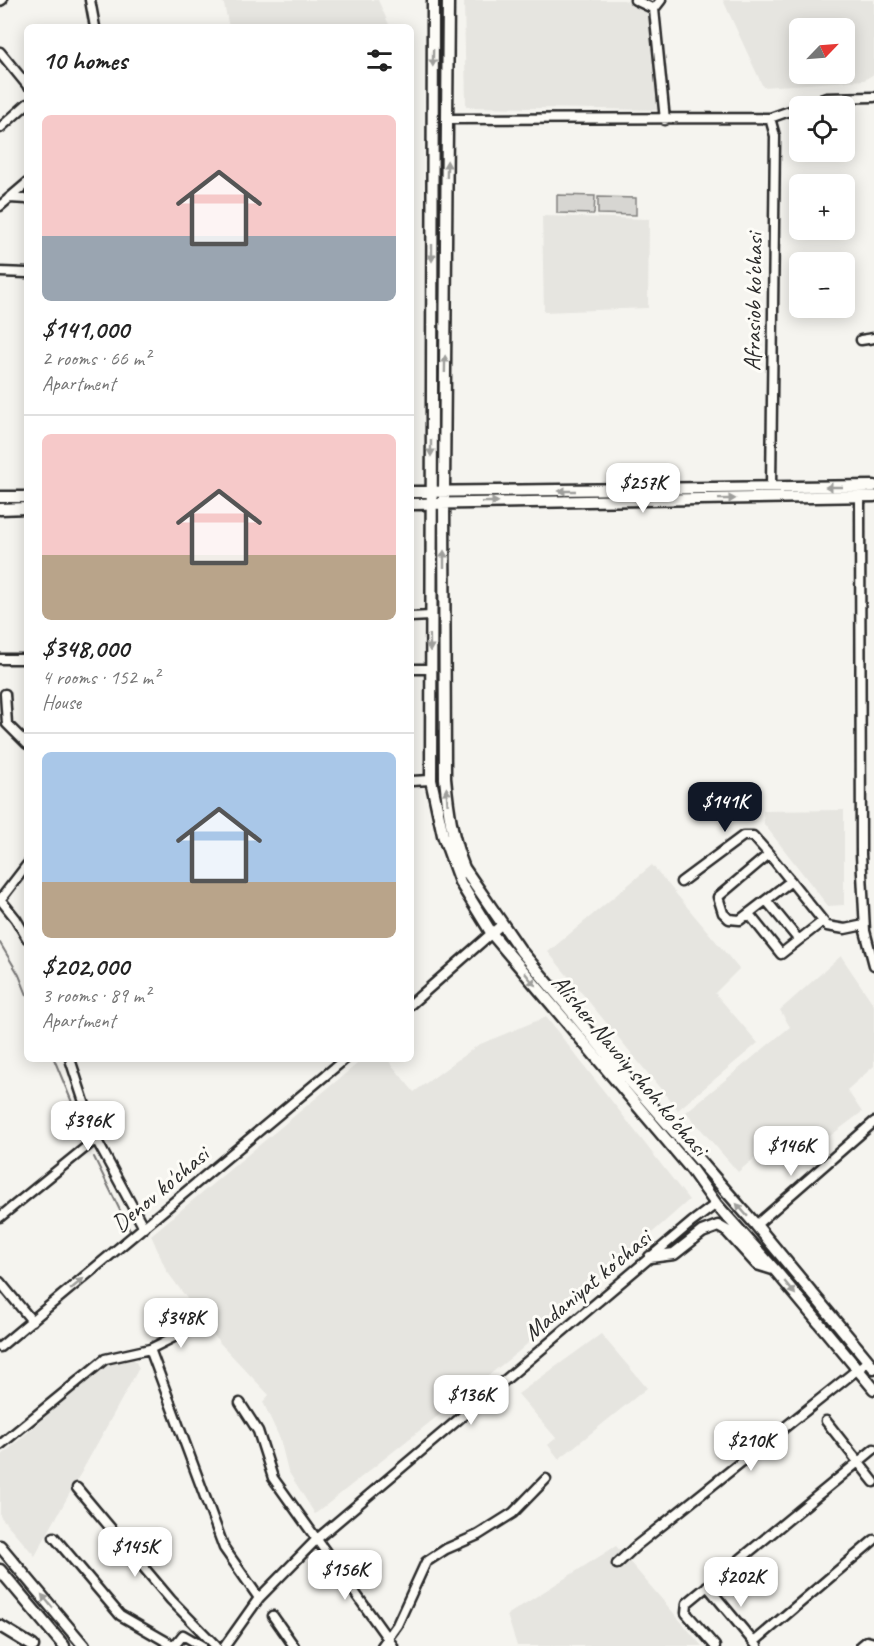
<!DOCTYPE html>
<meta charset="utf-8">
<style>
:root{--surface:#fff;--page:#f2f2f2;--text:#222;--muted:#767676;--line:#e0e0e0;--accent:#111827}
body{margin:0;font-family:Caveat,sans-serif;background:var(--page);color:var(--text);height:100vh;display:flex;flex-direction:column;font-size:22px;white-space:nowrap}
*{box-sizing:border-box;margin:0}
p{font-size:20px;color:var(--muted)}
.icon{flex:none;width:33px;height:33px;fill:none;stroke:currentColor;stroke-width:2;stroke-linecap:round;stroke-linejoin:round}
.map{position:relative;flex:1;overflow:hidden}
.details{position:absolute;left:24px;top:24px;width:390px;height:1038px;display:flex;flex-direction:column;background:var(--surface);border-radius:9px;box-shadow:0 3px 15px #0003}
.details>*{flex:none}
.needle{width:39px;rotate:65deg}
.controls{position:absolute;left:789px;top:18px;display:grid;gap:12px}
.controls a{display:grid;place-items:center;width:66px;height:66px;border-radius:9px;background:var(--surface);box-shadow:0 3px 15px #0003;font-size:30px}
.price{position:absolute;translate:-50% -51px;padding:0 14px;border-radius:12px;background:#fff;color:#222;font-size:20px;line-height:39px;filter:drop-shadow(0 2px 3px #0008)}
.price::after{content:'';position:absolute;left:50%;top:36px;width:18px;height:14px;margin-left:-9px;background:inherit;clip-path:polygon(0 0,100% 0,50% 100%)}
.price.active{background:var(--accent);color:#fff}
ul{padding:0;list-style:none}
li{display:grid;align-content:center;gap:12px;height:318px;padding:0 18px}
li+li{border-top:2px solid var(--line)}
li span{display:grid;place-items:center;height:186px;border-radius:9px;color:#555}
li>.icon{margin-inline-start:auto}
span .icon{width:108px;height:108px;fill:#fffc;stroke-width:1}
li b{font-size:26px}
h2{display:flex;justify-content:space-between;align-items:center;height:72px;padding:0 18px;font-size:26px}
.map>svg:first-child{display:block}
</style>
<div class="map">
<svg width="874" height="1646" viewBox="0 0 874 1646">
<rect width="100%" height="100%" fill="#f5f4ef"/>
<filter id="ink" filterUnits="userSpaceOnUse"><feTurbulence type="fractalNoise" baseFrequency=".0167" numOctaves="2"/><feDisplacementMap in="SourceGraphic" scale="12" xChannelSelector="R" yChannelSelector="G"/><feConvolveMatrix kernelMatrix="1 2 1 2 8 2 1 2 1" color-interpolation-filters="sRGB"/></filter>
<g filter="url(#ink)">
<path fill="#e6e5e0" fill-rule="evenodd" d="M223 0H378L390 27H229Z
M464 0H624L648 11 653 29 660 110 466 107Z
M723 0H874V74L864 80 763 87ZM844 28V74H800V28Z
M542 216 649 219 648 308 544 312Z
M844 810V905L828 906 764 824 763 811Z
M652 865 739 969 715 993 758 1043 678 1110 548 952Z
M841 956 874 1005V1066L847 1090 862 1112 798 1160 775 1141 738 1172 686 1112 790 1027 780 1010Z
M546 1017 689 1200 518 1352 315 1514 288 1471 280 1439 263 1402 269 1395 219 1342 166 1270 151 1235 363 1059H387L414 1092 478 1045Z
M601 1334 647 1388 559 1459 548 1445 556 1438 518 1394Z
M133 1357 139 1368 35 1556 0 1516V1457L105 1364Z
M616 1546 702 1646H517L507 1615Z"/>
<path fill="#d7d6d2" stroke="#81807e" stroke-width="1.5" d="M557 195 595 196 594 214 557 213Z
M598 197 636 198V215L598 214Z"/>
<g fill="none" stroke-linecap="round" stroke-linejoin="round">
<path stroke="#797877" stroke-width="2" d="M0 943 19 975 27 995
M54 1059 86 1136
M94 1157 131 1233"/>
<g stroke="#2b2b2b" stroke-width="13">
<path id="minor" d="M90 0 95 27
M635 0 654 9
M661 0 654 9 665 120
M0 1 2 0
M0 52 27 85
M770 118 775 136 771 487
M448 119 770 118 826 98 874 97
M0 128 27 104
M9 198 27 199
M0 206 27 183
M0 272 27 273
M861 340 874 338
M860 496 861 854 865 931 874 965
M411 617 430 616
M0 659H27
M411 669H431
M5 694 7 724 27 744
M411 781 431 780
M791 881 740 920 729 919 723 913 718 897 769 854 827 926 845 929 864 925
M681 882 743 836H753L769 854
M0 899 16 919 27 938
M0 900 27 865
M766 900 798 939
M749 914 781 954 823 921
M411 1004 501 925
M70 1059 96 1139 144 1228
M0 1217 96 1139
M756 1225 874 1122
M0 1282 32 1321
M0 1347 345 1059
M150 1349 224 1548 259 1598
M240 1403 258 1431 273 1478 393 1646
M826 1421 874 1482
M0 1445 105 1359 150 1349 200 1324
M77 1488 171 1600 216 1646
M54 1537 120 1615 174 1646 183 1635 202 1646
M617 1564 636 1546 868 1361
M707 1586 757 1646
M273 1616 294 1646
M754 1642 874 1540
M225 1646 259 1598 317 1539 692 1222 716 1204
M382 1646 397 1625 426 1562 446 1549 478 1535 513 1513 546 1479
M715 1646 686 1613 687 1603 874 1449
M861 1646 867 1641 874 1643"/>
</g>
<g stroke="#2b2b2b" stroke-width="15">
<path id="major" d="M433 0 431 780 443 835 460 882 492 934 691 1169 716 1204 775 1270 874 1389
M448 0 444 491 445 778C448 809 452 839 464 868L521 951 621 1071 756 1225 874 1368
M411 492 874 486
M0 497H27
M411 504 874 496
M0 509 27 508
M650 1257 674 1254 702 1232 718 1226 727 1231 757 1264 773 1269
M0 1546 84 1646
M0 1570 64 1646
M0 1626 33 1646"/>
</g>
<use href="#minor" stroke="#fdfcf7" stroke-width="8"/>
<use href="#major" stroke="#fdfcf7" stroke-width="10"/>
</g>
<defs><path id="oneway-solid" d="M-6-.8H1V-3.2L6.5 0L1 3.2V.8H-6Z" transform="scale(1.5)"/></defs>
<g fill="#9e9e9b">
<use href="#oneway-solid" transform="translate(433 58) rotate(91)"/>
<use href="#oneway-solid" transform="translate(447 169) rotate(-89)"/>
<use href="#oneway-solid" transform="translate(432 253) rotate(90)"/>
<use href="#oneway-solid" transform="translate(445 364) rotate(-89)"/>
<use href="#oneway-solid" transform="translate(431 448) rotate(90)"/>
<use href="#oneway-solid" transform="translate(834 487) rotate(180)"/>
<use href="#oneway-solid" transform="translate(567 491) rotate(180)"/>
<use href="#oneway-solid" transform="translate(727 499) rotate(-1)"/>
<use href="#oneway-solid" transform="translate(490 502) rotate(-1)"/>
<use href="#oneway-solid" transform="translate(444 559) rotate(-90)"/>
<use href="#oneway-solid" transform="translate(430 643) rotate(89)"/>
<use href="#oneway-solid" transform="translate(447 796) rotate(-94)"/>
<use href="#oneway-solid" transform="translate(530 979) rotate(50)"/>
<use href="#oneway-solid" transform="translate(742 1210) rotate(-131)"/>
<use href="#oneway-solid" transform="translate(77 1284) rotate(-40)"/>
<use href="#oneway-solid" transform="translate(790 1288) rotate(51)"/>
<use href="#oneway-solid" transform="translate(47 1601) rotate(-130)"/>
</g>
</g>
<g text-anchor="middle" stroke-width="6" stroke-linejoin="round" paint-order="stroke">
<g font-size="24" fill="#2b2b2b" stroke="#fdfcf7">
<text transform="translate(753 302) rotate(-89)" y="8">Afrasiob ko'chasi</text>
<text transform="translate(630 1065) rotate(50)" y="8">Alisher Navoiy shoh ko'chasi</text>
<text transform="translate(160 1189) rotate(-40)" y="8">Denov ko'chasi</text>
<text transform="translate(587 1285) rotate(-40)" y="8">Madaniyat ko'chasi</text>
</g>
</g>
</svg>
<div class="controls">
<a><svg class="needle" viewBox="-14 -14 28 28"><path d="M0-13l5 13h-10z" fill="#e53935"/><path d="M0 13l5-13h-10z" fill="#767676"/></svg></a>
<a><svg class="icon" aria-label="locate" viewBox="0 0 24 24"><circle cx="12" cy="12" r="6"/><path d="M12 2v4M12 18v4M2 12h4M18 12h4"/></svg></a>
<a>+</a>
<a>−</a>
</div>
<b class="price" style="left:643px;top:514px">$257K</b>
<b class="price active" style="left:725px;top:833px">$141K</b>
<b class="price" style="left:88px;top:1152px">$396K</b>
<b class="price" style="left:791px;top:1177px">$146K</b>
<b class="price" style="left:181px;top:1349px">$348K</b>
<b class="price" style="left:471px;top:1426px">$136K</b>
<b class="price" style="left:751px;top:1472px">$210K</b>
<b class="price" style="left:135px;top:1578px">$145K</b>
<b class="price" style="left:345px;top:1601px">$156K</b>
<b class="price" style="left:741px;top:1608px">$202K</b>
<section class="details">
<h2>10 homes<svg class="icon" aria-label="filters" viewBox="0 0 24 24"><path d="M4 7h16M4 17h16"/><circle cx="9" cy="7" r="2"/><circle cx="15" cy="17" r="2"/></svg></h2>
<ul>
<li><span style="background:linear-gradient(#f6c9c9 65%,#9aa5b1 0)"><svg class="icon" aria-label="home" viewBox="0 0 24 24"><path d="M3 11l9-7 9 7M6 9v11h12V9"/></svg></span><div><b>$141,000</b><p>2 rooms · 66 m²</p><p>Apartment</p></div></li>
<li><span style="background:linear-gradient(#f6c9c9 65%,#b9a48a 0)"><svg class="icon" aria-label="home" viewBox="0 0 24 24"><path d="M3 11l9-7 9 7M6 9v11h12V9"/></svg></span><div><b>$348,000</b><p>4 rooms · 152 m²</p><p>House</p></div></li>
<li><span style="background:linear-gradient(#a9c7e8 70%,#b9a48a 0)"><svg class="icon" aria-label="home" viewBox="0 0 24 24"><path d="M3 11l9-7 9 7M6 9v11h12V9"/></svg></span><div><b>$202,000</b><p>3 rooms · 89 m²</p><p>Apartment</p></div></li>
</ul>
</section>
</div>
